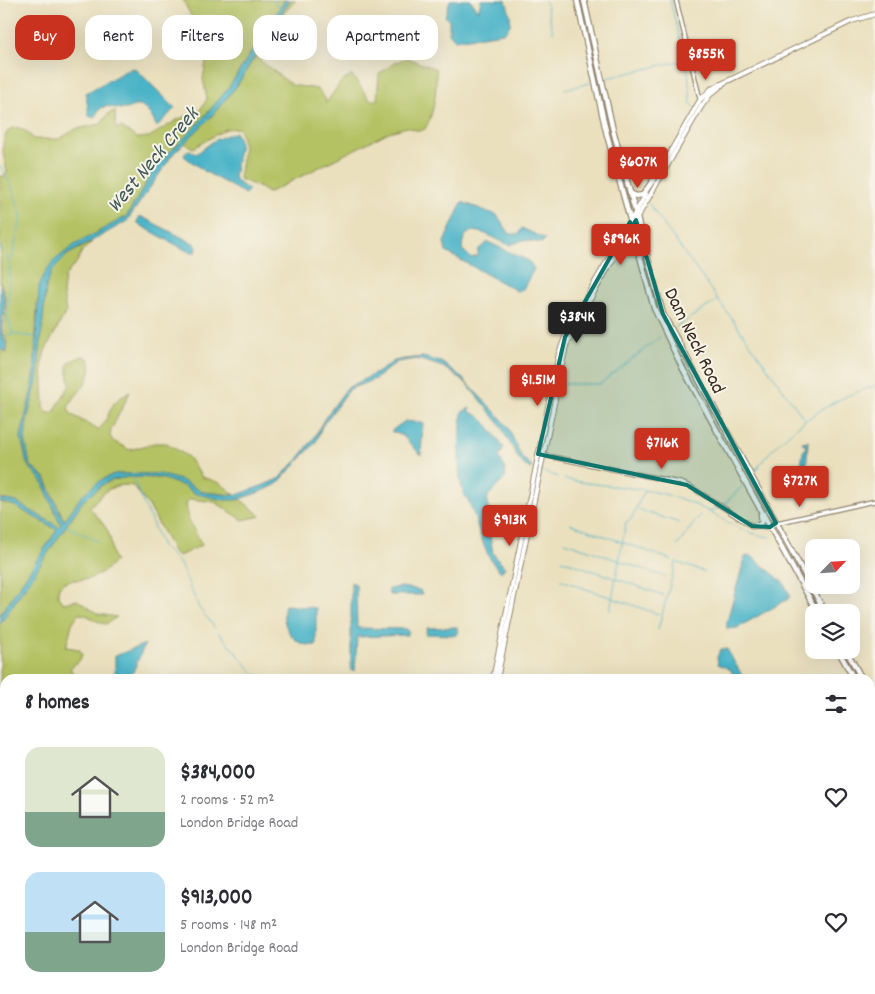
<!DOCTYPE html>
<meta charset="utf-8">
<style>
:root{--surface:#fff;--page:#f7f7f7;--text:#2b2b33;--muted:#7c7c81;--accent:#c8321e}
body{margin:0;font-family:Dekko,sans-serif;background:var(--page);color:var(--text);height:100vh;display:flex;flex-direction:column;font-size:19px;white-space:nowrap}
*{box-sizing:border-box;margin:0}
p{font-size:16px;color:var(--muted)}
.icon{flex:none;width:28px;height:28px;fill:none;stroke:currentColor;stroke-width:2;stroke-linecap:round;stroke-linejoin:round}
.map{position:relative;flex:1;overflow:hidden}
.drawer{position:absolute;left:0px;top:674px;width:875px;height:321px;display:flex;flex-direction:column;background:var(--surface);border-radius:15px 15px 0 0;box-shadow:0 5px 20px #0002}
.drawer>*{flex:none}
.guide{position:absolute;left:15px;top:15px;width:500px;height:45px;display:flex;gap:10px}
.needle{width:32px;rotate:65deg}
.buttons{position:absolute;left:805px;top:539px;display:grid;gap:10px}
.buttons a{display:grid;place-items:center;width:55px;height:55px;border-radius:10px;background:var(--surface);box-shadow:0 5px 20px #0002;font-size:25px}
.price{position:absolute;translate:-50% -42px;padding:0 11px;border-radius:5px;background:var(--accent);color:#fff;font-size:16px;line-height:32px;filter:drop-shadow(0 1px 2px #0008)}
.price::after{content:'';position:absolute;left:50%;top:30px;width:15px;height:11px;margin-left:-8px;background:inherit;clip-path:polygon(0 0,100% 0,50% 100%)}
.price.on{background:#222;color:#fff}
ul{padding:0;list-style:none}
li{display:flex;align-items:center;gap:15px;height:125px;padding:0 25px}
li span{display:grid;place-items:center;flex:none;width:140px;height:100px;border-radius:15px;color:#555}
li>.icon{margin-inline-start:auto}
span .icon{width:60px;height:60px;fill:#fffc;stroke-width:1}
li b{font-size:21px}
h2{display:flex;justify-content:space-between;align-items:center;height:60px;padding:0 25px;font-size:21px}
.chip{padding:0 18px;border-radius:15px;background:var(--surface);box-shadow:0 5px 20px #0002;font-size:18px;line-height:45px}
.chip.on{background:var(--accent);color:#fff}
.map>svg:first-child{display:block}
</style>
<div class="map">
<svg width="875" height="994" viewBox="0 0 875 994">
<rect width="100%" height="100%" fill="#f7f3e8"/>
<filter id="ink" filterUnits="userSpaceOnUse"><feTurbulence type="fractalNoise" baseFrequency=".02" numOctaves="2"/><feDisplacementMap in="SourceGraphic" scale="10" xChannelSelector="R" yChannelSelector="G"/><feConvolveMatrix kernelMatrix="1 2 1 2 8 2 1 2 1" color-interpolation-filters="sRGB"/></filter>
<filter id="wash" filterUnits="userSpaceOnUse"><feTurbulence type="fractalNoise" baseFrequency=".0096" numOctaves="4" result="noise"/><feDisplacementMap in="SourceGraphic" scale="20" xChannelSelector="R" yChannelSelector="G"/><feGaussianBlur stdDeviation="1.12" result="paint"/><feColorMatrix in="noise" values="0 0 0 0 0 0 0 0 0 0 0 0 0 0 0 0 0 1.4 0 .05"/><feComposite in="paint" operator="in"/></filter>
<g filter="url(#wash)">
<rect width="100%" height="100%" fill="#eae0be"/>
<path fill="#b4c264" stroke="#787641" d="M183 0H285L227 90 197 125 156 166 127 216 56 259 37 302 34 379 21 437 27 464 42 481 61 525 59 527 16 502 0 499V349L7 353C9 343 4 338 4 329 5 312 9 299 0 282V175L4 177 7 172C6 165 3 155 3 148 4 124 20 121 33 139H59L76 129 101 124 109 113 115 111 116 129 122 127 137 138 149 137 177 120 200 110 207 99 203 79 207 55 200 43 198 30Z
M290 0H296L282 15 257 58 292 85 317 89 325 98 326 103 341 82 352 75 370 100H377L379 74 394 63 407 58 436 69C437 89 435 112 425 129L419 131 407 127 389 132 268 193 257 186 239 179 244 146 239 128 226 129 193 148 183 142 209 119 236 87Z
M92 242 82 251 77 262 65 276 63 294 66 312 45 351 42 363 44 407 47 413H53L70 385 67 366 71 361 83 356 89 359C96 380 76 391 68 408L71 414 98 430C114 416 103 405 130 392L111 430 110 436 113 441 130 450 154 443H167L188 457 202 477 220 483 235 495 202 492 183 481 159 474H115L83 494 64 521 45 477 30 465 25 440 27 420 37 382 46 286 49 275 67 255Z
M129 477 161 478 184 486 196 494 240 499 261 516 243 520 215 502 190 499 186 503 188 518 202 545 179 556 174 553 149 506 133 486C113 482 102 493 90 507 96 517 108 526 110 538 113 549 109 548 115 561 109 569 97 576 88 579 78 581 58 577 58 593 58 598 60 600 64 603L77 600 98 614 117 617 106 624C95 623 89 613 78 614L72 624 66 647 79 649 82 654 80 660 70 668 73 673 87 679H5V839L0 829V624L83 501 102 485 112 480Z
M0 502 13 505 57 530 0 615Z
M0 865 5 874V955L0 947Z
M77 990H228L226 994H79Z"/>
<path fill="#49b3c7" stroke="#426e72" d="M285 0H290L236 87 209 119 173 154 127 221 67 255 52 271 46 286 37 382 27 420 25 440 30 465 44 477 64 521 83 494 101 480 115 474H159L183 481 202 492 229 495H237L264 485 278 479 299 458 314 438 324 419 347 388 378 372 394 361 404 359 423 357 441 362 459 375 500 417 508 427 522 458 531 465V469L524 465 517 456 499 423 465 382 443 367 417 359 397 362 375 379 350 389 322 426 316 442 277 484 265 490 237 500H224L196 494 184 486 161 478 129 477 112 480 102 485 83 501 0 624V615L57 530 13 505 0 502V499L16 502 59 527 61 525 42 481 27 464 21 437 34 379 39 286 47 269 56 259 76 244 127 216 156 166 197 125 227 90Z
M450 0H471L478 12 481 0H506C509 13 516 24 503 33L455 40 449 33V21L445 16Z
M135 68 175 108 157 127C153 119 146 104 135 106 131 106 128 110 124 109 109 109 104 99 94 118L89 116 86 93 129 69Z
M235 132 240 142 234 177 236 181 249 190 245 194 204 171 184 156 186 152 190 150 196 154 215 140Z
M462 202 497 215 510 234H519L522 228 545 239 542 243 523 240 510 245C494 240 464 215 462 249L471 258 478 256V250L488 242 529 261 534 269 523 289 517 291 446 252 444 242Z
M140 216 195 244 197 248 196 252H189L140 225 137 222Z
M0 285C10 307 0 314 2 333 3 340 8 343 6 352L0 349Z
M470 408V412C485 416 494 435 504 448L499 457 504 466 506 477 488 496 487 503 493 527 490 536 493 553 505 568 501 572C482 556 479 523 468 500 453 484 461 433 462 412Z
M405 421 423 423 421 455 403 436 391 431Z
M808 441 806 475 803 477 800 475 803 452 806 447 802 442Z
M750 555 783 582 790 595 788 599 737 628 727 629V621L745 557Z
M351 582 356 584 357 628 407 629 409 631 407 635 357 637 355 671 351 670Z
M401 587 420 590 422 595H389V589Z
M285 605 316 608V645C294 649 279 624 285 605Z
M457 627 458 634 456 635 425 634 427 628Z
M145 644 130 679H115V656Z
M721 649H727L744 679H734L731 670 718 664 717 657Z"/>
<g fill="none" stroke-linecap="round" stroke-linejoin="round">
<path stroke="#49b3c7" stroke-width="1" d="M273 0 279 7
M545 0 553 32
M670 0 688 72 691 104 694 107
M607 78 684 60
M592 82H593
M565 89 590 83
M702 111 704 112
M0 166 11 185 22 217 10 264 8 318 13 334
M649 204 805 420
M0 246 9 263
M676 327 718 300
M0 338 13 334 35 337
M565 384H600L660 337
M755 471C780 434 831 397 875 386
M545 472 558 477
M132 476 162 546 180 564 199 608 215 628
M564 479C602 487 641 486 678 498 711 508 735 533 770 537
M722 506 742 487
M638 509 679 523
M708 511 719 508
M571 524 672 560
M66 526 99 542
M565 542 666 577
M677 546 700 515
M562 560 663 595
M561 580 658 614
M610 611 626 522 631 519 645 490
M658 630 676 562 705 572
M218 632 259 679
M0 910 5 915
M870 973H875
M95 990 102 994"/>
</g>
</g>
<g filter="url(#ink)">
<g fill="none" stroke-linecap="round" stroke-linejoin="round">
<g stroke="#92856e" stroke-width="5.5">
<path id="tertiary" d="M676 0 700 99
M538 454 681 483 691 487 752 526 770 527 776 523 875 501"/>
</g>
<g stroke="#92856e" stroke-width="6">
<path id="secondary" d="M657 175 700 100 711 89 852 21 875 14
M493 679 559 353 569 327 646 194
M497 679 566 346 577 322 701 107 710 95 722 85
M531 990 534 994
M537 990 541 994"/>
</g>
<g stroke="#92856e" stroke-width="7">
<path id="primary" d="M577 0 606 131 654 308 682 367 817 612
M584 0 612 126 663 314 825 612
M630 193 636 196 643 195 657 174
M620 249 628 244 637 247
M752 526 759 525 762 522 761 514
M838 650 854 679
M846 650 862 679
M870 694 875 703
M870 709 875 718"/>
</g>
<g stroke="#92856e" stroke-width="8">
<path id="trunk" d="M0 841 5 851
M0 856 5 866
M65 990 67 994
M73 990 74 994"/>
</g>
<use href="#tertiary" stroke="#fff" stroke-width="3"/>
<use href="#secondary" stroke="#fff" stroke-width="4"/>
<use href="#primary" stroke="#fff" stroke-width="4.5"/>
<use href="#trunk" stroke="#fff" stroke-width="5"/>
</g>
</g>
<path fill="#0f766e" fill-opacity="0.2" stroke="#0f766e" stroke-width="4" stroke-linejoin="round" d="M636 220 663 314 776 523 770 527 752 526 687 485 538 454 565 337 630 222 631 228Z"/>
<g text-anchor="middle" stroke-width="4" stroke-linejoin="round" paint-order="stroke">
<g font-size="20" fill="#3b2a1e" stroke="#f7f3e8">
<text transform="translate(696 340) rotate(64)" y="7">Dam Neck Road</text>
</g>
<g font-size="21" font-style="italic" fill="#405a59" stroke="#f7f3e8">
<text transform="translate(152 159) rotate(-50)" y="7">West Neck Creek</text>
</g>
</g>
</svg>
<div class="buttons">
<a><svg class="needle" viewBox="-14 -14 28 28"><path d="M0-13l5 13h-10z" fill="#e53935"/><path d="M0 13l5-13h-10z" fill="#7c7c81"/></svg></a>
<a><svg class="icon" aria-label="layers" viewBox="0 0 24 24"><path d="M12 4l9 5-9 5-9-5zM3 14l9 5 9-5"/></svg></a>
</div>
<b class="price" style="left:706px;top:81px">$855K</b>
<b class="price" style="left:638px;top:189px">$607K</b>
<b class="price" style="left:621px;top:266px">$896K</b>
<b class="price on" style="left:577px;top:344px">$384K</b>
<b class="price" style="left:538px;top:407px">$1.51M</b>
<b class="price" style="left:662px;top:470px">$716K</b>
<b class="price" style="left:800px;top:508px">$727K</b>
<b class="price" style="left:510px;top:547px">$913K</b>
<div class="guide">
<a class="chip on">Buy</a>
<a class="chip">Rent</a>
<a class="chip">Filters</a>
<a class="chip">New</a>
<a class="chip">Apartment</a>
</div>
<section class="drawer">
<h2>8 homes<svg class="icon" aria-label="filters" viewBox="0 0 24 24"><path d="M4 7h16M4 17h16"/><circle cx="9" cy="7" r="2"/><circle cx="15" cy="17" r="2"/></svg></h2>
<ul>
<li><span style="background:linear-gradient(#dfe7d0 65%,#7fa58c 0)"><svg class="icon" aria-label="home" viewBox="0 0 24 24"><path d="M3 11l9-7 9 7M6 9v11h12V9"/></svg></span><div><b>$384,000</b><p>2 rooms · 52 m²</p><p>London Bridge Road</p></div><svg class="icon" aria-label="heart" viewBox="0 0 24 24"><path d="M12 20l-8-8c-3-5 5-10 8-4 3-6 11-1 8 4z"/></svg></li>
<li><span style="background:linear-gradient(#bfe0f5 60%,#7fa58c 0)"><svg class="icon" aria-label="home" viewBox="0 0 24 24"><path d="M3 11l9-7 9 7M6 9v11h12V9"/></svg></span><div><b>$913,000</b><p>5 rooms · 148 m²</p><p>London Bridge Road</p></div><svg class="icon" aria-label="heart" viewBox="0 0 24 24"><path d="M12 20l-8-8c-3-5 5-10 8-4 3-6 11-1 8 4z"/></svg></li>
</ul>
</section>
</div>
